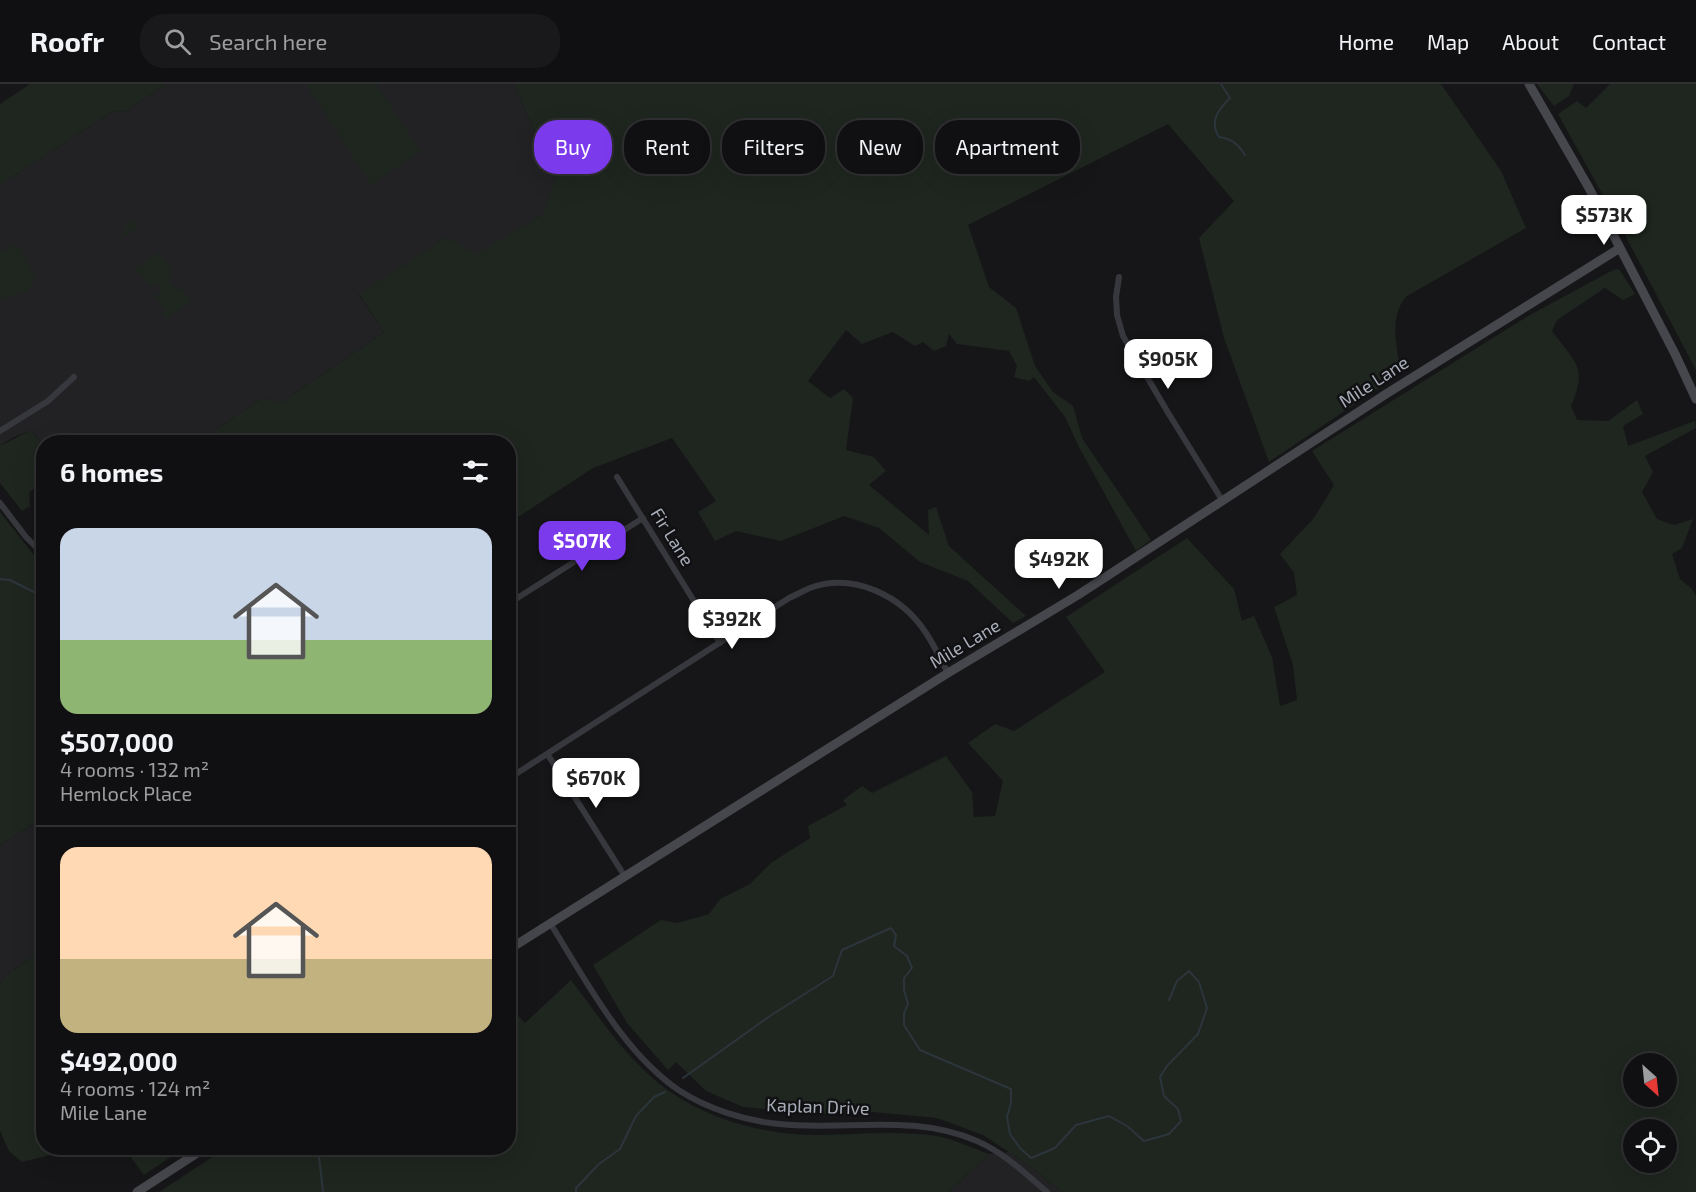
<!DOCTYPE html>
<meta charset="utf-8">
<style>
:root{--surface:#101012;--page:#19191b;--text:#f1f3f6;--muted:#9c9d9f;--line:#303032;--accent:#7c3aed}
body{margin:0;font-family:"Exo 2",sans-serif;background:var(--page);color:var(--text);height:100vh;display:flex;flex-direction:column;font-size:22px;white-space:nowrap}
*{box-sizing:border-box;margin:0}
p{font-size:20px;color:var(--muted)}
.icon{flex:none;width:33px;height:33px;fill:none;stroke:currentColor;stroke-width:2;stroke-linecap:round;stroke-linejoin:round}
.map{position:relative;flex:1;overflow:hidden}
.drawer{position:absolute;left:36px;top:351px;width:480px;height:720px;display:flex;flex-direction:column;background:var(--surface);border-radius:24px;box-shadow:0 6px 24px #0002,0 0 0 2px var(--line)}
.drawer>*{flex:none}
.guide{position:absolute;left:534px;top:36px;width:570px;height:54px;display:flex;gap:12px}
.needle{width:39px;rotate:153deg}
.fabs{position:absolute;left:1623px;top:969px;display:grid;gap:12px}
.fabs a{display:grid;place-items:center;width:54px;height:54px;border-radius:50%;background:var(--surface);box-shadow:0 6px 24px #0002,0 0 0 2px var(--line);font-size:30px}
.price{position:absolute;translate:-50% -51px;padding:0 14px;border-radius:12px;background:#fff;color:#222;font-size:20px;line-height:39px;filter:drop-shadow(0 2px 3px #0008)}
.price::after{content:'';position:absolute;left:50%;top:36px;width:18px;height:14px;margin-left:-9px;background:inherit;clip-path:polygon(0 0,100% 0,50% 100%)}
.price.current{background:var(--accent);color:#fff}
ul{padding:0;list-style:none}
li{display:grid;align-content:center;gap:12px;height:318px;padding:0 24px}
li+li{border-top:2px solid var(--line)}
li span{display:grid;place-items:center;height:186px;border-radius:18px;color:#555}
li>.icon{margin-inline-start:auto}
span .icon{width:108px;height:108px;fill:#fffc;stroke-width:1}
li b{font-size:26px}
h2{display:flex;justify-content:space-between;align-items:center;height:72px;padding:0 24px;font-size:26px}
.pill{padding:0 21px;border-radius:24px;background:var(--surface);box-shadow:0 6px 24px #0002,0 0 0 2px var(--line);font-size:21px;line-height:54px}
.pill.current{background:var(--accent);color:#fff}
header{display:flex;align-items:center;gap:36px;box-sizing:border-box;height:84px;padding:0 30px;background:var(--surface);border-bottom:2px solid var(--line)}
header strong{font-size:28px}
nav{display:flex;gap:33px;margin-inline-start:auto;font-size:21px}
.search{width:420px;height:54px;background:var(--page);display:flex;align-items:center;gap:15px;box-sizing:border-box;padding:0 21px;border-radius:24px;color:var(--muted);font-size:22px}
.map>svg:first-child{display:block}
</style>
<header>
<strong>Roofr</strong>
<div class="search"><svg class="icon" aria-label="search" viewBox="0 0 24 24"><circle cx="10" cy="10" r="6"/><path d="M15 15l6 6"/></svg>Search here</div>
<nav><a>Home</a><a>Map</a><a>About</a><a>Contact</a></nav>
</header>
<div class="map">
<svg width="1696" height="1108" viewBox="0 0 1696 1108">
<rect width="100%" height="100%" fill="#161618"/>
<path fill="#222225" d="M167 0H514L555 94 543 130 476 171 447 153 359 211 384 248 281 319 262 314 198 358H44L43 362 31 346 12 354 0 362V101L111 28 126 27Z
M43 734V864L6 892 0 899V761Z
M1009 1068 1030 1082 1062 1108H948L989 1070Z"/>
<path fill="#1e261f" fill-rule="evenodd" d="M30 0H167L126 27 111 28 0 101V20Z
M306 0H377L421 68 371 101Z
M514 0H1441L1501 87 1526 144 1407 212C1388 231 1397 265 1401 289L1269 378 1224 254 1199 154 1234 117 1168 40 968 141 989 203 1016 224 1035 282 1053 308 1073 322 1082 354 1151 456 1136 467 1079 363 1065 333 1034 293 1029 297 1014 293 1017 282 1009 267 957 260 949 250 946 262 934 267 923 258 915 262 893 248 862 260 846 246 808 297 830 314 844 305 853 314 846 366 874 373 886 387 869 401 929 451 928 426 936 423 949 462 1026 532 1013 539 968 497 920 478 879 444 844 432 781 457 736 447 715 457 698 428 716 417 672 354 593 384 509 439 508 358H198L262 314 281 319 384 248 359 210 447 153 476 170 543 130 555 94Z
M1537 0H1574L1569 12 1554 22Z
M1610 0H1696V286L1626 153 1558 30 1577 17 1586 24Z
M134 137 137 140V144L118 156 124 149 125 141Z
M13 161 21 164 36 195 27 207 4 215 0 213V168Z
M160 168 171 185 170 186 172 190 169 193 170 199 177 205 180 203 192 218 166 235 162 229 165 227 155 212 161 208 159 202 154 199 149 202 140 188 137 189 134 185Z
M1619 185 1635 210 1623 216 1605 204 1557 236 1552 247C1575 278 1588 283 1571 322L1577 336 1608 337 1637 316 1643 330 1623 342 1628 362 1695 337 1696 344 1645 372 1653 388 1642 408 1657 435 1674 441 1693 435 1682 464 1672 470 1680 495 1692 505 1696 512V1108H1062L1030 1082 983 1051 937 1034 873 1028 818 1030 743 1023 706 1007 676 978 668 986 627 939 593 881 661 836 677 839 709 830 720 815 750 800 771 779 810 754 808 742 847 721 843 716 862 702 872 709 946 672 972 708 974 733 995 732 1003 697 968 659 995 640 1014 647 1105 588 1066 533 1187 454 1234 505 1242 537 1254 532 1272 573 1280 622 1297 616 1293 581 1274 523 1297 511 1294 489 1280 470 1314 434 1334 401 1312 367 1528 232 1613 186ZM1634 980H1666V1012H1634ZM1634 1046H1666V1078H1634Z
M31 346 43 362V399L41 398 29 409 30 422 22 427 0 399V362Z
M0 428 34 471 44 477 43 734 0 761Z
M43 864 44 1064H57L54 1070 22 1078 9 1067 0 1047V899L6 892Z
M571 896C595 927 617 961 646 988 689 1030 754 1050 813 1051 855 1051 895 1046 937 1052 954 1055 972 1064 989 1070L948 1108H159L226 1064H508L509 923 525 939Z
M124 1064H184L144 1091Z"/>
<g fill="none" stroke-linecap="round" stroke-linejoin="round">
<path stroke="#2c353c" stroke-width="2" d="M1221 0 1230 14C1218 26 1209 37 1219 53 1232 55 1238 60 1245 71
M0 495 10 496 44 513
M683 994 770 932 833 892 842 866 891 844 896 851 894 862 907 872 912 884 904 894V906L908 920 904 929V941L920 966 1011 1005V1019L1007 1033 1010 1050 1020 1064 1031 1074 1055 1064 1076 1041 1109 1032 1127 1042 1144 1057 1169 1050 1181 1037 1178 1025 1164 1012 1160 993 1167 982 1198 950 1207 924 1199 898 1189 887 1177 897 1169 916
M318 1064 323 1108
M576 1108V1104L599 1080 620 1065 636 1032 654 1013 665 1008"/>
<path stroke="#37383d" stroke-width="6" d="M1119 193 1116 213 1117 231 1123 252 1167 327 1222 416
M0 347 48 317 74 293
M617 393 720 559
M0 419 26 453 44 471
M508 520 643 434
M548 671 624 791
M508 695 789 514C796 511 803 507 810 504 854 488 902 512 926 549 934 561 941 576 948 589
M550 839C586 896 623 969 680 1007 708 1025 746 1037 779 1040 847 1047 911 1029 977 1057 1004 1069 1025 1089 1047 1108"/>
<path stroke="#45474d" stroke-width="9" d="M1529 0 1589 104 1675 270 1696 315
M508 866 948 589 1078 511 1386 310 1620 164
M137 1108 205 1064"/>
</g>
<g text-anchor="middle" stroke-width="5" stroke-linejoin="round" paint-order="stroke">
<g font-size="18" fill="#a8adb8" stroke="#111113">
<text transform="translate(1374 298) rotate(-33)" y="6">Mile Lane</text>
<text transform="translate(672 453) rotate(58)" y="6">Fir Lane</text>
<text transform="translate(965 560) rotate(-31)" y="6">Mile Lane</text>
<text transform="translate(818 1023) rotate(2)" y="6">Kaplan Drive</text>
</g>
</g>
</svg>
<div class="fabs">
<a><svg class="needle" viewBox="-14 -14 28 28"><path d="M0-13l5 13h-10z" fill="#e53935"/><path d="M0 13l5-13h-10z" fill="#9c9d9f"/></svg></a>
<a><svg class="icon" aria-label="locate" viewBox="0 0 24 24"><circle cx="12" cy="12" r="6"/><path d="M12 2v4M12 18v4M2 12h4M18 12h4"/></svg></a>
</div>
<b class="price" style="left:1604px;top:162px">$573K</b>
<b class="price" style="left:1168px;top:306px">$905K</b>
<b class="price current" style="left:582px;top:488px">$507K</b>
<b class="price" style="left:1059px;top:506px">$492K</b>
<b class="price" style="left:732px;top:566px">$392K</b>
<b class="price" style="left:596px;top:725px">$670K</b>
<div class="guide">
<a class="pill current">Buy</a>
<a class="pill">Rent</a>
<a class="pill">Filters</a>
<a class="pill">New</a>
<a class="pill">Apartment</a>
</div>
<section class="drawer">
<h2>6 homes<svg class="icon" aria-label="filters" viewBox="0 0 24 24"><path d="M4 7h16M4 17h16"/><circle cx="9" cy="7" r="2"/><circle cx="15" cy="17" r="2"/></svg></h2>
<ul>
<li><span style="background:linear-gradient(#c9d6e8 60%,#8fb573 0)"><svg class="icon" aria-label="home" viewBox="0 0 24 24"><path d="M3 11l9-7 9 7M6 9v11h12V9"/></svg></span><div><b>$507,000</b><p>4 rooms · 132 m²</p><p>Hemlock Place</p></div></li>
<li><span style="background:linear-gradient(#ffd9b3 60%,#c2b280 0)"><svg class="icon" aria-label="home" viewBox="0 0 24 24"><path d="M3 11l9-7 9 7M6 9v11h12V9"/></svg></span><div><b>$492,000</b><p>4 rooms · 124 m²</p><p>Mile Lane</p></div></li>
</ul>
</section>
</div>
